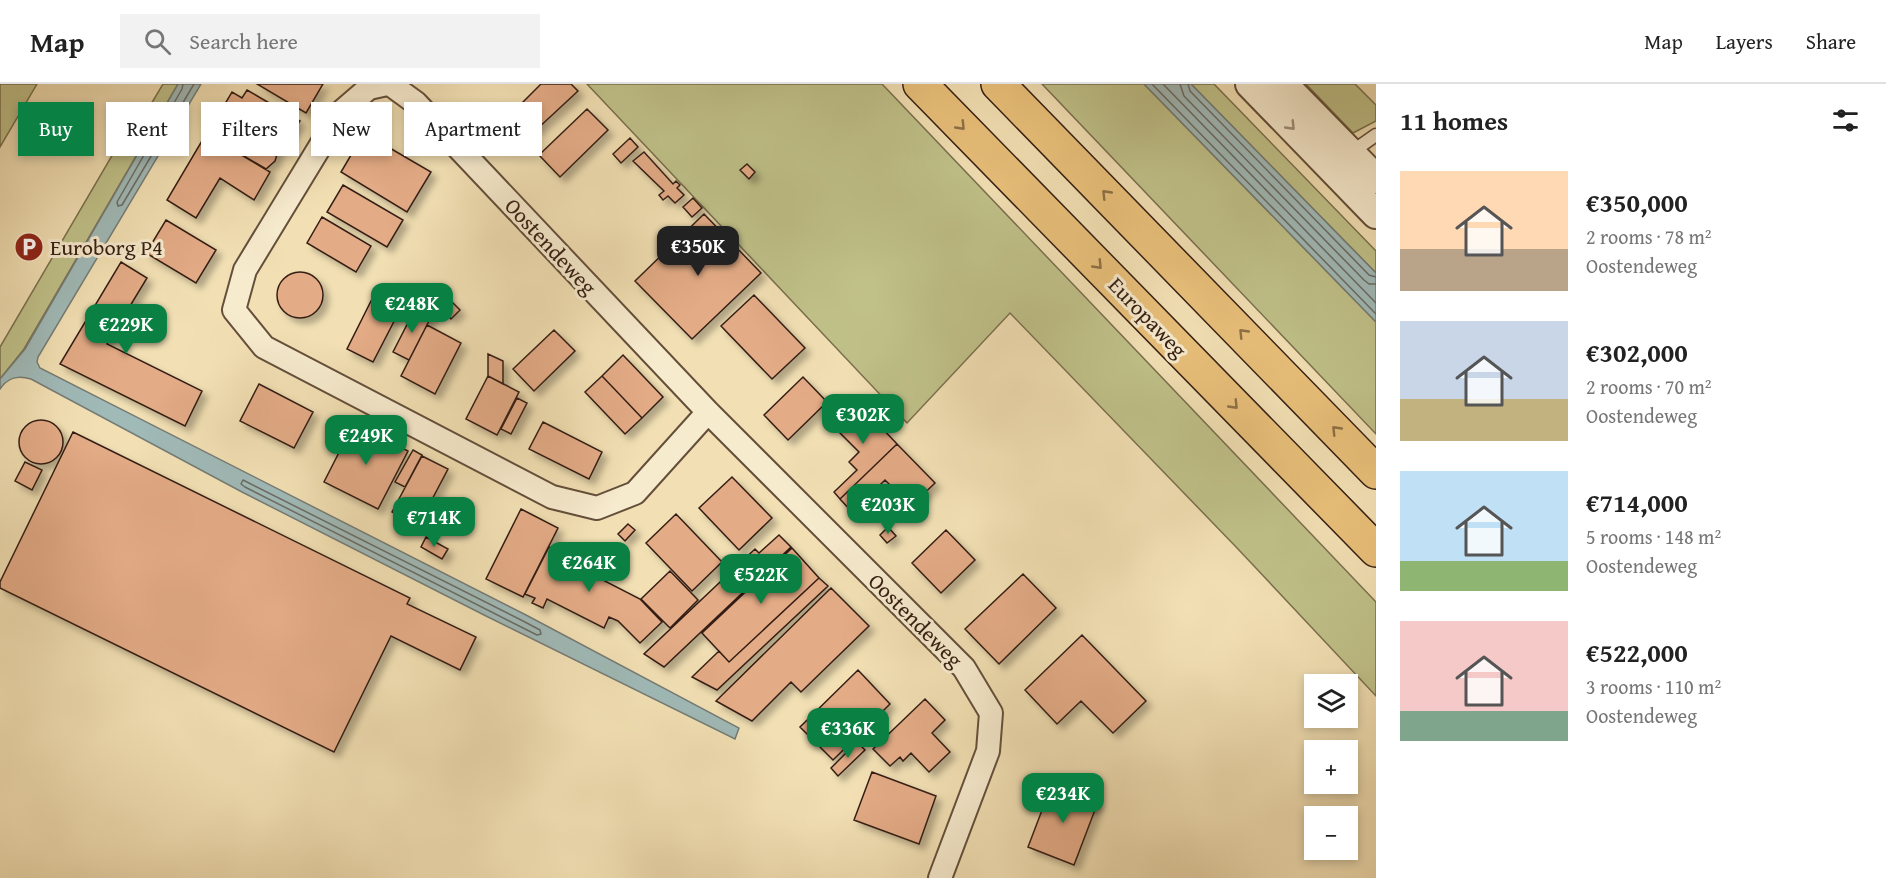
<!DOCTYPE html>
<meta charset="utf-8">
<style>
:root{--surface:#fff;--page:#f2f2f2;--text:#222;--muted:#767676;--line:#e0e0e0;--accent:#0b8043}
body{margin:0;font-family:"Gentium Book Plus",serif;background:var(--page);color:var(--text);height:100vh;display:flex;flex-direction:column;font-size:22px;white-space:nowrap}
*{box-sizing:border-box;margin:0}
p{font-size:20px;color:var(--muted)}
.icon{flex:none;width:33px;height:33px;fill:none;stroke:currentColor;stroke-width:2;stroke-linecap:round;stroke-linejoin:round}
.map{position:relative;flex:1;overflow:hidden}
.details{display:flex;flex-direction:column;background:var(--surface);width:510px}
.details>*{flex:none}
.hud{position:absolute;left:18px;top:18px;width:570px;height:54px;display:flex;gap:12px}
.controls{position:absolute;left:1304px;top:590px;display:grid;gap:12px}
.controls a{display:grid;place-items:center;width:54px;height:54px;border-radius:0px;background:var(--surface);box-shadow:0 3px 9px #0003;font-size:30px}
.price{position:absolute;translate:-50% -51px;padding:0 14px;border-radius:12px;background:var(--accent);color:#fff;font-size:20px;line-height:39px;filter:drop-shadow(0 2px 3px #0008)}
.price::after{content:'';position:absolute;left:50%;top:36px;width:18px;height:14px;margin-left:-9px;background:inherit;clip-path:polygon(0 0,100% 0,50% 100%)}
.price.active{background:#222;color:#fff}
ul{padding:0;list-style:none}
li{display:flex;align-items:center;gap:18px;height:150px;padding:0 24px}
li span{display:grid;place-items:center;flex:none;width:168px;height:120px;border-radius:0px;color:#555}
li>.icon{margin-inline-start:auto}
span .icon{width:72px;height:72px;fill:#fffc;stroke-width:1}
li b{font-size:26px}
h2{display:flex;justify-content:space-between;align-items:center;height:72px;padding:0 24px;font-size:26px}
.chip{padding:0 21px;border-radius:0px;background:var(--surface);box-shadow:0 3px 9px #0003;font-size:21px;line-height:54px}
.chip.active{background:var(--accent);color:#fff}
header{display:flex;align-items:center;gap:36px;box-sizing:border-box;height:84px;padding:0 30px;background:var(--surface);border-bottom:2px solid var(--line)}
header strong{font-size:28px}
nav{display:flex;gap:33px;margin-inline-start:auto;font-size:21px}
.search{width:420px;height:54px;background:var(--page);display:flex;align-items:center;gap:15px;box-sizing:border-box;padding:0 21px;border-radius:0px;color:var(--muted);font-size:22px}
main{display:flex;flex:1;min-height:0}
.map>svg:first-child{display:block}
</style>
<header>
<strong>Map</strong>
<div class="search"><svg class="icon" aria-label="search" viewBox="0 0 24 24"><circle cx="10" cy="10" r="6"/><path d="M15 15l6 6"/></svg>Search here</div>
<nav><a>Map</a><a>Layers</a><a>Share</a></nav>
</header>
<main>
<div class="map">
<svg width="1376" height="794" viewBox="0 0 1376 794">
<defs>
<filter id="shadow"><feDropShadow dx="5.5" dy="5.5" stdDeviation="3" flood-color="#0004"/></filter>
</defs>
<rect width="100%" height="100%" fill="#f2e0b4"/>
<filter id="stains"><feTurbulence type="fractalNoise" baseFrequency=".00333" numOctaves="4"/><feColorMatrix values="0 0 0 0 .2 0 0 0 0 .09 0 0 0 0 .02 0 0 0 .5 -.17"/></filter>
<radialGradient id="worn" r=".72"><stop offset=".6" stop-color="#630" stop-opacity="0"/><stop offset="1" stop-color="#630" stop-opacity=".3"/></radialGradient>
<path fill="#c0c189" stroke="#7a704e" stroke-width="1.5" d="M0 0H37L0 63Z
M163 0H178L24 265 0 295V263L134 34 141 37Z
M587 0H882L1376 518V612L1238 465 1010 229 907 339Z
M1042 0H1144L1376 238V350Z
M1191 0H1214L1376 167V189Z
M1306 0H1355L1376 21V37L1353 49Z"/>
<path fill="#a0bab8" stroke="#757c76" stroke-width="1.5" d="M178 0H201L38 273 37 278 40 284 526 531 739 644 735 655 488 533 242 408 31 295C18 291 8 293 0 305V295L25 265Z
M1144 0H1191L1376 189V238Z"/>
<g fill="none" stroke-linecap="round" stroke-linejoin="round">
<path stroke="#6a6c66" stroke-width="1.5" d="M183 0 182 5 117 118 118 122 122 121 194 0
M1152 0 1376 230
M1163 0 1376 219
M1180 0 1184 12 1364 196 1369 200H1376
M1188 0 1190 7 1369 191 1376 193
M243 396 523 537 540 546 541 550 537 551 245 403 241 400Z"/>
</g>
<path fill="#e3ab86" stroke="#351f13" stroke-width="1.5" filter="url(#shadow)" d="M257 0H323L306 29Z
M541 0H571L578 7 536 46 516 25Z
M247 6 300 37 293 47 281 57 275 77 266 85 207 50 232 8 242 14Z
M587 25 608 46 560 93 539 71Z
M364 49 431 88 407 128 341 88Z
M206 50 270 88 254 116 220 94 196 134 167 116Z
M630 54 638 63 621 79 613 70Z
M644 68 673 100 676 97 680 101 677 104 684 111 675 119 668 112 663 116 659 111 664 107 633 77Z
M747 80 755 88 749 95 740 86Z
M343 101 403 136 387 163 327 128Z
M693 114 702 124 692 133 683 123Z
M704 130 761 189 692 255 635 197Z
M322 133 371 162 356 188 307 159Z
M166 136 216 166 196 199 146 169Z
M121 178 147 194 107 260 202 307 185 342 60 280Z
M277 211a23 23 0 1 1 46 0a23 23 0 1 1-46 0Z
M754 211 805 264 772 295 721 242Z
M388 212 403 220 373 278 347 265 373 213 384 220Z
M448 214 460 226 451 235 439 222Z
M416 223 432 231 409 276 393 268Z
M427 241 461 259 435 310 401 292Z
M554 246 575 267 534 307 513 285Z
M488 270 503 277V300L488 292Z
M623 271 663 313 642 334 602 292Z
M488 292 519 308 497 351 466 335Z
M602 292 642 334 625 350 585 308Z
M803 293 827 318 788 356 764 331Z
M259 300 313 328 294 364 240 337Z
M517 314 527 319 511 350 501 345Z
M859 320 897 360 840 415 834 408 857 386 849 378 859 368 835 344Z
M19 358a22 22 0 1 1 44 0a22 22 0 1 1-44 0Z
M543 338 602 368 589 395 529 365Z
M354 339 408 367 378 425 324 398Z
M73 348 410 514 407 520 476 553 460 586 391 552 334 668 0 504V498Z
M897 360 935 399 911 422 885 396 852 428 840 415Z
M413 366 422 371 405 403 395 398Z
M422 372 448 385 418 442 392 428Z
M25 378 42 386 32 406 15 397Z
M732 393 772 434 739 466 699 424Z
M521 425 558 444 523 513 486 495Z
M676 430 722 478 692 507 646 459Z
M628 440 635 446 625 457 618 450Z
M888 443 896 452 887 459 880 451Z
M946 446 975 476 941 509 912 479Z
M779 451 791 463 664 583 644 570 755 465 759 469Z
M426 453 448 465 442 475 421 463Z
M549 463 569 473 573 464 602 479 595 492 640 515 662 538 640 559 618 537 609 533 604 544 547 515 543 524 532 519 535 514 525 510Z
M792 464 819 494 729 578 702 549Z
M670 487 698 516 670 544 641 515Z
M1023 490 1056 524 999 580 965 545Z
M819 494 828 502 717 606 692 593 719 567 729 578Z
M831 504 869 542 801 608 791 598 752 637 716 617Z
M1082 551 1146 617 1113 649 1081 617 1057 640 1025 606Z
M858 586 890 620 833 676 800 643Z
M925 615 945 636 932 649 950 668 929 688 911 669 903 677 900 673 890 682 873 665Z
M857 658 865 666 838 692 831 684Z
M872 688 936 712 919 760 854 736Z
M1052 700 1098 718 1074 781 1028 763Z"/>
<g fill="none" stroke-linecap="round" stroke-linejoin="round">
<g stroke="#644f3b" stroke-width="15">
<path id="service" d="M1349 70 1376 51"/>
</g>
<g stroke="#644f3b" stroke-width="26">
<path id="minor" d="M387 0 369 4 341 28 245 186 234 226 264 263 552 413 597 424 635 409 708 328
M390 0 416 19 708 328 964 584 991 629 988 667 940 794"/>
</g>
<g stroke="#644f3b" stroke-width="32">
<path id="tertiary" d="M1250 0 1376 130
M1283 0 1376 95"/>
</g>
<g stroke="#351f13" stroke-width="36">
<path id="trunk" d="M920 0 1376 466
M998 0 1376 388"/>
</g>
<use href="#service" stroke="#f7ebce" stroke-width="12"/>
<use href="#minor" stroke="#f7ebce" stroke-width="22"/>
<use href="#tertiary" stroke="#f7ebce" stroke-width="28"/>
<use href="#trunk" stroke="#e9c07a" stroke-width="33"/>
</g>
<defs><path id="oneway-chevron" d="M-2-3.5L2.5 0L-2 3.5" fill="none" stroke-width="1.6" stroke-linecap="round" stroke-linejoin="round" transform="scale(1.5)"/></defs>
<g stroke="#8f7046">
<use href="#oneway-chevron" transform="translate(961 42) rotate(46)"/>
<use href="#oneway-chevron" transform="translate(1106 110) rotate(-134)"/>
<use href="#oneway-chevron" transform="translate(1098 181) rotate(46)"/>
<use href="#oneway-chevron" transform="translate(1243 249) rotate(-134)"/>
<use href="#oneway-chevron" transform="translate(1234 321) rotate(46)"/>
<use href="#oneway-chevron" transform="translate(1336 346) rotate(-134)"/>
</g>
<use stroke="#a08f7a" href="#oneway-chevron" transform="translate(1291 42) rotate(46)"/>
<defs>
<g id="parking-disc" transform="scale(1.5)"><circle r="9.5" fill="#8f2418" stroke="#f7ebce"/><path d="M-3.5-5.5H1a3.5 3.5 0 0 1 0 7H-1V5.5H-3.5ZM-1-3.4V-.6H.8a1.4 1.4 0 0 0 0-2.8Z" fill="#fff"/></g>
</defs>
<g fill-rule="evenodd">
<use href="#parking-disc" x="29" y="163"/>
</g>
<g text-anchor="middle" stroke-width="6" stroke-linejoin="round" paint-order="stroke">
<g font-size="22" fill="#351f13" stroke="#f7ebce">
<text transform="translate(551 162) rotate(47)" y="8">Oostendeweg</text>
<text transform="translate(1148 233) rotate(46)" y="8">Europaweg</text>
<text transform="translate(916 536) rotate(45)" y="8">Oostendeweg</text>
</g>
<g font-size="22" fill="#351f13" stroke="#f7ebce" text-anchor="start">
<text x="50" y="171">Euroborg P4</text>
</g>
</g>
<rect width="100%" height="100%" filter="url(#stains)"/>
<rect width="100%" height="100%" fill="url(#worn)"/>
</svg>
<div class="controls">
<a><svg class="icon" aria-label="layers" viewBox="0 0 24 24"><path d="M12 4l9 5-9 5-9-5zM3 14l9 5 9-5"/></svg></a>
<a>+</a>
<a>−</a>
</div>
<b class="price active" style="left:698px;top:193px">€350K</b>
<b class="price" style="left:412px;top:250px">€248K</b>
<b class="price" style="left:126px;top:271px">€229K</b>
<b class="price" style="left:863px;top:361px">€302K</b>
<b class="price" style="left:366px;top:382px">€249K</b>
<b class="price" style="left:888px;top:451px">€203K</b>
<b class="price" style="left:434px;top:464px">€714K</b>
<b class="price" style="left:589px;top:509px">€264K</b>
<b class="price" style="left:761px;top:521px">€522K</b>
<b class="price" style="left:848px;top:675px">€336K</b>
<b class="price" style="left:1063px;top:740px">€234K</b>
<div class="hud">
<a class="chip active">Buy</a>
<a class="chip">Rent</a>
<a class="chip">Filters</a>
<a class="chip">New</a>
<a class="chip">Apartment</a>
</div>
</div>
<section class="details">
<h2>11 homes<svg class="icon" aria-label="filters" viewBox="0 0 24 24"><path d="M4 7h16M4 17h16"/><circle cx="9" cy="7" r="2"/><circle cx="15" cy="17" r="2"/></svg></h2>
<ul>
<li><span style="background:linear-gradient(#ffd9b3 65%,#b9a48a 0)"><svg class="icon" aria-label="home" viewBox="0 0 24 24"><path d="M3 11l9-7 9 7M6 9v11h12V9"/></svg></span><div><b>€350,000</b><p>2 rooms · 78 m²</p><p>Oostendeweg</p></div></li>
<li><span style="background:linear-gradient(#c9d6e8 65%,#c2b280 0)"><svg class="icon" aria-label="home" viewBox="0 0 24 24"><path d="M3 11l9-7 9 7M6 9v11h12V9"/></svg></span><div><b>€302,000</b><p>2 rooms · 70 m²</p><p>Oostendeweg</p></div></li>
<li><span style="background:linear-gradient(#bfe0f5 75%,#8fb573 0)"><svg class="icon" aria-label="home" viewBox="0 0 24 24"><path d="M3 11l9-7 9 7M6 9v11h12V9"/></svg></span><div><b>€714,000</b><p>5 rooms · 148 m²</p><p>Oostendeweg</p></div></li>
<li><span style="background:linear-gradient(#f6c9c9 75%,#7fa58c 0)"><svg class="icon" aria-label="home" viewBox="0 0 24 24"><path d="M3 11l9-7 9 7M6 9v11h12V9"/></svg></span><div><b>€522,000</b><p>3 rooms · 110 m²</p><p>Oostendeweg</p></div></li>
</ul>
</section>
</main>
